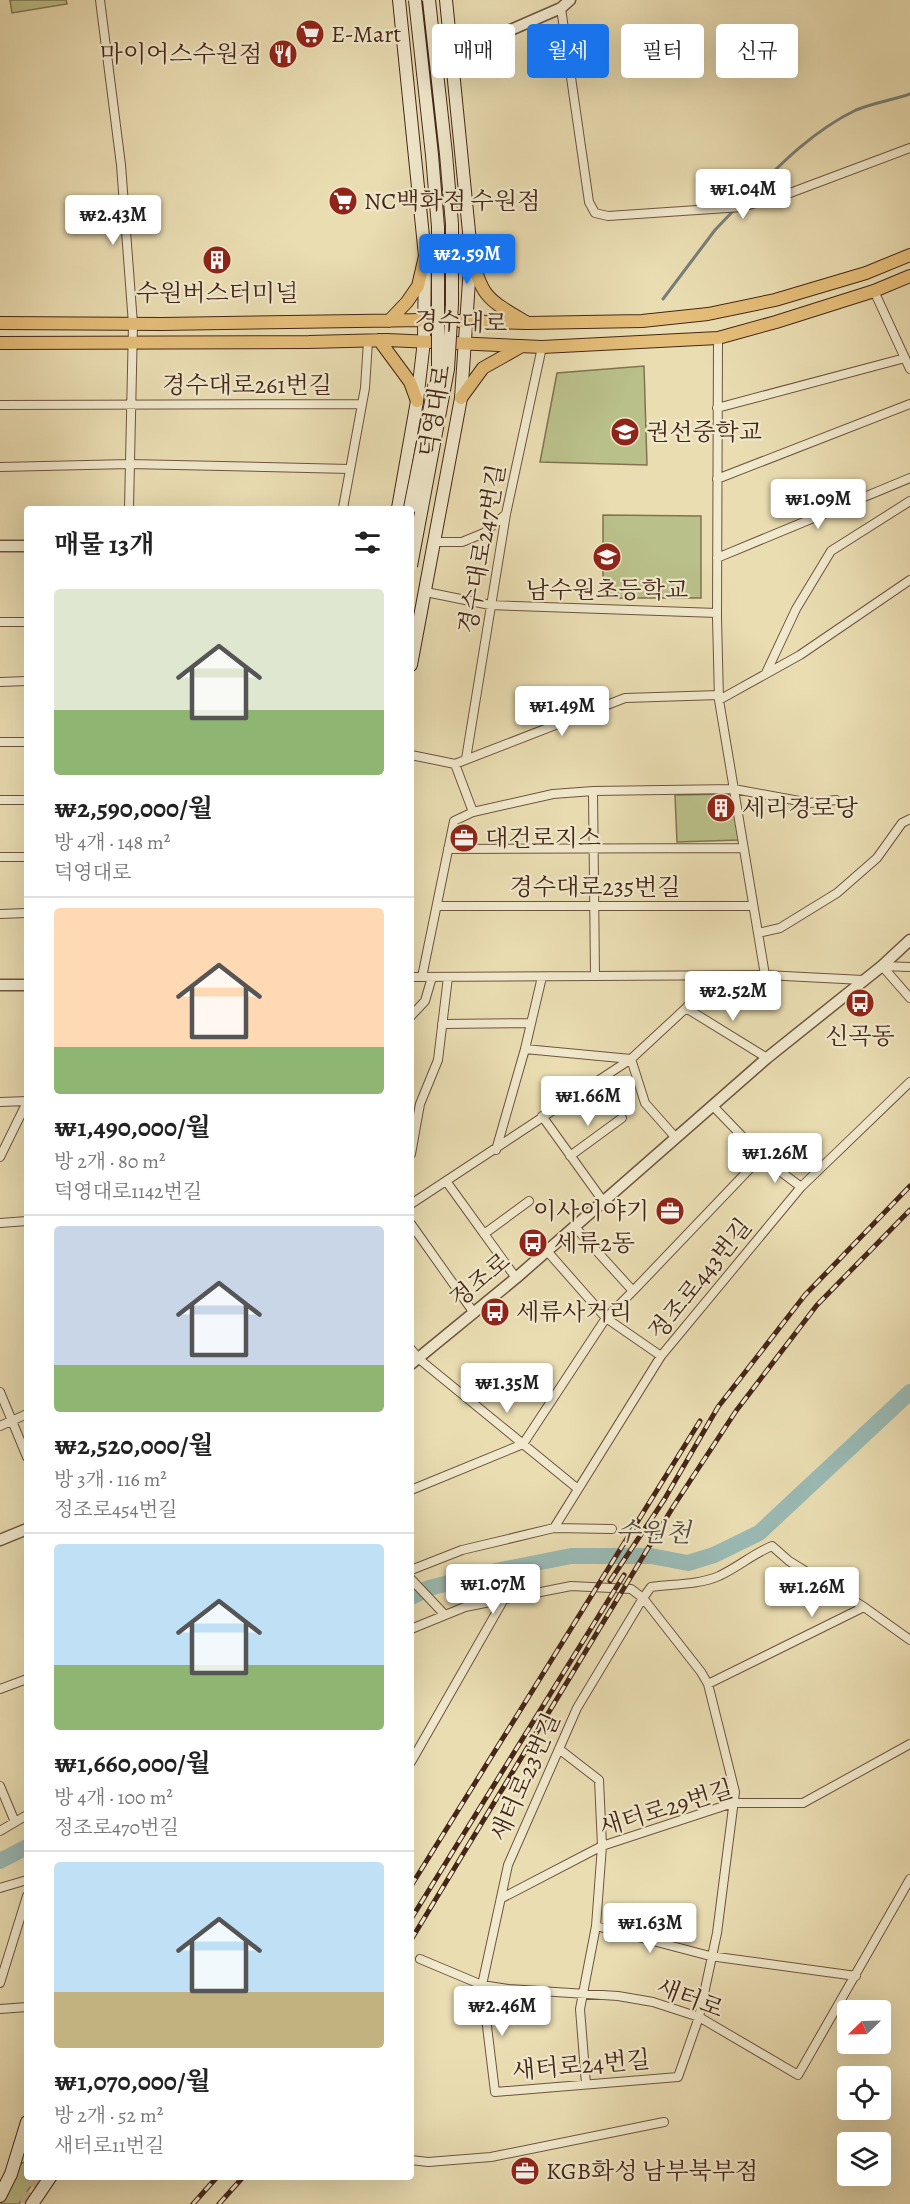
<!DOCTYPE html>
<html lang="ko">
<meta charset="utf-8">
<style>
:root{--surface:#fff;--page:#f2f2f2;--text:#222;--muted:#767676;--line:#e0e0e0;--accent:#1a73e8}
body{margin:0;font-family:Alegreya,"Noto Serif KR",serif;background:var(--page);color:var(--text);height:100vh;display:flex;flex-direction:column;font-size:22px;white-space:nowrap}
*{box-sizing:border-box;margin:0}
p{font-size:20px;color:var(--muted)}
.icon{flex:none;width:33px;height:33px;fill:none;stroke:currentColor;stroke-width:2;stroke-linecap:round;stroke-linejoin:round}
.map{position:relative;flex:1;overflow:hidden}
.sheet{position:absolute;left:24px;top:506px;width:390px;height:1674px;display:flex;flex-direction:column;background:var(--surface);border-radius:6px;box-shadow:0 6px 24px #0002}
.sheet>*{flex:none}
.top-card{position:absolute;left:432px;top:24px;width:387px;height:54px;display:flex;gap:12px}
.needle{width:39px;rotate:247deg}
.fabs{position:absolute;left:837px;top:2000px;display:grid;gap:12px}
.fabs a{display:grid;place-items:center;width:54px;height:54px;border-radius:6px;background:var(--surface);box-shadow:0 6px 24px #0002;font-size:30px}
.price{position:absolute;translate:-50% -51px;padding:0 14px;border-radius:6px;background:#fff;color:#222;font-size:20px;line-height:39px;filter:drop-shadow(0 2px 3px #0008)}
.price::after{content:'';position:absolute;left:50%;top:36px;width:18px;height:14px;margin-left:-9px;background:inherit;clip-path:polygon(0 0,100% 0,50% 100%)}
.price.current{background:var(--accent);color:#fff}
ul{padding:0;list-style:none}
li{display:grid;align-content:center;gap:12px;height:318px;padding:0 30px}
li+li{border-top:2px solid var(--line)}
li span{display:grid;place-items:center;height:186px;border-radius:6px;color:#555}
li>.icon{margin-inline-start:auto}
span .icon{width:108px;height:108px;fill:#fffc;stroke-width:1}
li b{font-size:26px}
h2{display:flex;justify-content:space-between;align-items:center;height:72px;padding:0 30px;font-size:26px}
.tag{padding:0 21px;border-radius:6px;background:var(--surface);box-shadow:0 6px 24px #0002;font-size:21px;line-height:54px}
.tag.current{background:var(--accent);color:#fff}
.map>svg:first-child{display:block}
</style>
<div class="map">
<svg width="910" height="2204" viewBox="0 0 910 2204">
<rect width="100%" height="100%" fill="#eaddb2"/>
<filter id="stains"><feTurbulence type="fractalNoise" baseFrequency=".00333" numOctaves="4"/><feColorMatrix values="0 0 0 0 .2 0 0 0 0 .09 0 0 0 0 .02 0 0 0 .5 -.17"/></filter>
<radialGradient id="worn" r=".72"><stop offset=".6" stop-color="#630" stop-opacity="0"/><stop offset="1" stop-color="#630" stop-opacity=".3"/></radialGradient>
<path fill="#bac08a" stroke="#807351" stroke-width="1.5" d="M10 0H66L67 4 12 13Z
M644 366 647 465 540 462 557 373Z
M603 515 701 516V598H603Z
M731 794 739 840 677 842 675 795Z
M24 2162H27V2176L36 2177 35 2180 19 2204H1L19 2165Z"/>
<g fill="none" stroke-linecap="round" stroke-linejoin="round">
<path stroke="#787f76" stroke-width="3" d="M740 205C775 170 810 132 856 110 873 103 893 100 910 94
M663 299 715 230 735 209"/>
<path stroke="#9abab5" stroke-width="16" d="M411 1597 429 1588 496 1571 571 1556H651L688 1563 714 1555 759 1533 910 1392
M0 1861 27 1847"/>
<path stroke="#c9b893" stroke-width="12" stroke-dasharray="12 6" stroke-linecap="butt" d="M26 2204 34 2176"/>
<g stroke="#6e543e" stroke-width="10">
<path id="minor" d="M100 0 121 165 133 324 129 508
M561 8 589 202 595 213 608 216 742 207 790 193 910 148
M874 291 910 369
M718 338 717 618 719 700 765 975
M0 405 362 404
M717 408 905 358
M0 467 130 464 350 469
M717 479 910 404
M343 508 365 388 368 341
M434 542H462L484 533 506 514
M717 558 910 478
M426 592 490 605 717 613
M0 622H27
M766 673 796 609 831 551 910 501
M0 682 27 681
M719 700 800 655 910 580
M0 742H27
M411 755 455 764 625 698 719 695
M466 759 506 514 542 347
M593 791 595 976
M0 800H27
M473 812 553 794 593 791 734 789 810 803 836 800
M448 849 743 848
M0 857H27
M437 906H753
M0 914 27 913
M758 933 780 928 837 893 877 858 902 823 910 819
M882 966 910 998
M882 966 910 967
M411 977 765 975 863 980
M422 977 454 821 473 812 455 764
M686 1008 767 1058
M411 1016 425 1001 432 977
M442 1024 531 1023
M525 1049 631 1059 645 1103 676 1138
M0 1102 27 1101
M713 1106 764 1159 801 1187
M542 1116 603 1201
M496 1150 525 1049 542 977
M411 1154 420 1104 438 1060 448 977
M570 1156 622 1118
M0 1157 27 1102
M446 1181 516 1278
M411 1204 631 1059 686 1008 714 976
M0 1223 27 1221
M411 1224 474 1313
M484 1234 529 1201
M547 1251 606 1318 661 1356
M633 1291 761 1157
M411 1349 419 1359 578 1489
M0 1392 27 1457
M0 1426 27 1414
M411 1490 523 1444 606 1318 633 1291 574 1226
M554 1528 661 1356 801 1187 910 1082
M411 1570 462 1550 554 1528 612 1529
M411 1579 445 1615
M411 1629 465 1607 571 1586 631 1589 643 1598 701 1672 708 1684 735 1792 717 1933 699 2017 678 2077 495 2092 482 1985 508 1865 577 1708 643 1598 651 1587C673 1584 698 1585 719 1576 738 1567 753 1554 772 1546L789 1561 864 1607
M708 1684 864 1607 910 1640
M0 1689 27 1679
M559 1749 599 1780 602 1846 596 1926 580 2009 586 2084
M411 1762 504 1599
M0 1786 15 1822
M0 1831 27 1815
M0 1888 27 1880
M502 1898 602 1846 733 1803H803L910 1744
M596 1926 710 1956 856 1976
M420 1959 482 1985 508 1989 618 1996 653 2002 699 2017 798 2075 910 1879
M0 1983 27 1896
M0 2009 27 2007
M411 2160 428 2162 491 2157 664 2122"/>
</g>
<g stroke="#6e543e" stroke-width="13">
<path id="tertiary" d="M451 42 499 35 561 8 570 0
M0 546H27
M0 985H27
M411 1364 516 1278 767 1058 882 966 910 940
M0 1540 27 1529"/>
</g>
<g stroke="#452618" stroke-width="14">
<path id="secondary" d="M398 508 417 401 424 341 425 256 399 0
M411 665 461 398 471 252 446 0
M0 2196 11 2174 27 2122
M32 2204 51 2176"/>
</g>
<g stroke="#452618" stroke-width="14">
<path id="primary" d="M471 252C481 297 487 299 526 322
M389 321 407 302 418 286 425 256
M0 323 162 324 425 320 527 323 642 321 708 314 775 300 866 273 910 255
M379 340 410 382 417 401
M0 343 309 342 387 340 542 347 718 338 776 322 874 291 910 276
M461 398 483 368 522 346"/>
</g>
<use href="#minor" stroke="#f1e9cd" stroke-width="8"/>
<use href="#tertiary" stroke="#f1e9cd" stroke-width="10"/>
<use href="#secondary" stroke="#f1e9cd" stroke-width="12"/>
<use href="#primary" stroke="#e5be79" stroke-width="12"/>
<g stroke="#452618" stroke-width="5">
<path id="rail" d="M610 1581 664 1500 718 1407 805 1295 910 1186
M411 1886 700 1421
M411 1919 624 1575
M411 1940 673 1507 736 1411 817 1305 910 1210
M193 2204 218 2176
M219 2204 244 2176"/>
</g>
<use href="#rail" stroke="#f1e9cd" stroke-width="3" stroke-dasharray="9" stroke-linecap="butt"/>
<g stroke="#452618" stroke-width="14" stroke-linecap="butt">
<path id="secondary-bridge" d="M410 508 438 367V227L432 155 415 0
M411 566 448 369 452 304V224L446 154 429 0"/>
</g>
<use href="#secondary-bridge" stroke="#f1e9cd" stroke-width="12"/>
</g>
<defs>
<g id="supermarket-disc" transform="scale(1.5)"><circle r="9.5" fill="#8f2418" stroke="#f1e9cd"/><path d="M-6-5.5h2.5l.6 2H6L4.5 2H-2.5L-4.4-4H-6ZM-1.5 3.2a1.3 1.3 0 1 0 .1 0ZM3 3.2a1.3 1.3 0 1 0 .1 0Z" fill="#fff"/></g>
<g id="restaurant-disc" transform="scale(1.5)"><circle r="9.5" fill="#8f2418" stroke="#f1e9cd"/><path d="M-5-6h1v4h1v-4h1v4h1v-4h1v5L-1.5 .5V6h-2V.5L-5-1ZM5-6V6H3V1.5H1.5Q1.5-4 5-6Z" fill="#fff"/></g>
<g id="building-disc" transform="scale(1.5)"><circle r="9.5" fill="#8f2418" stroke="#f1e9cd"/><path d="M-4-6H4V6H1V3H-1V6H-4ZM-2.5-4.3h1.7v1.8h-1.7ZM.8-4.3h1.7v1.8H.8ZM-2.5-1h1.7V.8h-1.7ZM.8-1h1.7V.8H.8Z" fill="#fff"/></g>
<g id="school-disc" transform="scale(1.5)"><circle r="9.5" fill="#8f2418" stroke="#f1e9cd"/><path d="M0-5L7-2L0 1L-7-2ZM-4 1L0 2.5L4 1V4Q0 6-4 4Z" fill="#fff"/></g>
<g id="office-disc" transform="scale(1.5)"><circle r="9.5" fill="#8f2418" stroke="#f1e9cd"/><path d="M-6-3h4V-5.5h4V-3h4V5H-6ZM-1-4.5V-3h2v-1.5ZM-6 0V1H6V0Z" fill="#fff"/></g>
<g id="bus-disc" transform="scale(1.5)"><circle r="9.5" fill="#8f2418" stroke="#f1e9cd"/><path d="M-5-6H5V4H4V6H2V4H-2V6H-4V4H-5ZM-3.5-4V0h7V-4ZM-3.5 1.2v1.5H-2V1.2ZM2 1.2v1.5H3.5V1.2Z" fill="#fff"/></g>
</defs>
<g fill-rule="evenodd">
<use href="#supermarket-disc" x="310" y="34"/>
<use href="#restaurant-disc" x="283" y="54"/>
<use href="#supermarket-disc" x="343" y="201"/>
<use href="#building-disc" x="217" y="260"/>
<use href="#school-disc" x="625" y="432"/>
<use href="#school-disc" x="607" y="557"/>
<use href="#building-disc" x="721" y="808"/>
<use href="#office-disc" x="464" y="838"/>
<use href="#bus-disc" x="860" y="1003"/>
<use href="#office-disc" x="670" y="1211"/>
<use href="#bus-disc" x="533" y="1243"/>
<use href="#bus-disc" x="495" y="1312"/>
<use href="#office-disc" x="525" y="2171"/>
</g>
<g text-anchor="middle" stroke-width="4.5" stroke-linejoin="round" paint-order="stroke">
<g font-size="24" fill="#452618" stroke="#f1e9cd" text-anchor="start">
<text x="331" y="42">E-Mart</text>
<text x="262" y="62" text-anchor="end">마이어스수원점</text>
<text x="364" y="209">NC백화점 수원점</text>
<text x="217" y="301" text-anchor="middle">수원버스터미널</text>
<text x="646" y="440">권선중학교</text>
<text x="607" y="598" text-anchor="middle">남수원초등학교</text>
<text x="742" y="816">세리경로당</text>
<text x="485" y="846">대건로지스</text>
<text x="860" y="1044" text-anchor="middle">신곡동</text>
<text x="649" y="1219" text-anchor="end">이사이야기</text>
<text x="554" y="1251">세류2동</text>
<text x="516" y="1320">세류사거리</text>
<text x="546" y="2179">KGB화성 남부북부점</text>
</g>
<g font-size="24" fill="#452618" stroke="#f1e9cd">
<text transform="translate(461 322) rotate(2)" y="8">경수대로</text>
<text x="247" y="393">경수대로261번길</text>
<text transform="translate(435 411) rotate(-81)" y="8">덕영대로</text>
<text transform="translate(482 549) rotate(-80)" y="8">경수대로247번길</text>
<text x="595" y="895">경수대로235번길</text>
<text transform="translate(700 1279) rotate(-51)" y="8">정조로443번길</text>
<text transform="translate(480 1280) rotate(-40)" y="8">정조로</text>
<text transform="translate(525 1777) rotate(-66)" y="8">새터로23번길</text>
<text transform="translate(666 1808) rotate(-17)" y="8">새터로29번길</text>
<text transform="translate(690 1998) rotate(21)" y="8">새터로</text>
<text transform="translate(581 2065) rotate(-5)" y="8">새터로24번길</text>
</g>
<g font-size="26" font-style="italic" fill="#5a4b3f" stroke="#f1e9cd">
<text transform="translate(653 1532) rotate(1)" y="9">수원천</text>
</g>
</g>
<rect width="100%" height="100%" filter="url(#stains)"/>
<rect width="100%" height="100%" fill="url(#worn)"/>
</svg>
<div class="fabs">
<a><svg class="needle" viewBox="-14 -14 28 28"><path d="M0-13l5 13h-10z" fill="#e53935"/><path d="M0 13l5-13h-10z" fill="#767676"/></svg></a>
<a><svg class="icon" aria-label="locate" viewBox="0 0 24 24"><circle cx="12" cy="12" r="6"/><path d="M12 2v4M12 18v4M2 12h4M18 12h4"/></svg></a>
<a><svg class="icon" aria-label="layers" viewBox="0 0 24 24"><path d="M12 4l9 5-9 5-9-5zM3 14l9 5 9-5"/></svg></a>
</div>
<b class="price" style="left:743px;top:220px">₩1.04M</b>
<b class="price" style="left:113px;top:246px">₩2.43M</b>
<b class="price current" style="left:467px;top:285px">₩2.59M</b>
<b class="price" style="left:818px;top:530px">₩1.09M</b>
<b class="price" style="left:562px;top:737px">₩1.49M</b>
<b class="price" style="left:733px;top:1022px">₩2.52M</b>
<b class="price" style="left:588px;top:1127px">₩1.66M</b>
<b class="price" style="left:775px;top:1184px">₩1.26M</b>
<b class="price" style="left:507px;top:1414px">₩1.35M</b>
<b class="price" style="left:493px;top:1615px">₩1.07M</b>
<b class="price" style="left:812px;top:1618px">₩1.26M</b>
<b class="price" style="left:650px;top:1954px">₩1.63M</b>
<b class="price" style="left:502px;top:2037px">₩2.46M</b>
<div class="top-card">
<a class="tag">매매</a>
<a class="tag current">월세</a>
<a class="tag">필터</a>
<a class="tag">신규</a>
</div>
<section class="sheet">
<h2>매물 13개<svg class="icon" aria-label="filters" viewBox="0 0 24 24"><path d="M4 7h16M4 17h16"/><circle cx="9" cy="7" r="2"/><circle cx="15" cy="17" r="2"/></svg></h2>
<ul>
<li><span style="background:linear-gradient(#dfe7d0 65%,#8fb573 0)"><svg class="icon" aria-label="home" viewBox="0 0 24 24"><path d="M3 11l9-7 9 7M6 9v11h12V9"/></svg></span><div><b>₩2,590,000/월</b><p>방 4개 · 148 m²</p><p>덕영대로</p></div></li>
<li><span style="background:linear-gradient(#ffd9b3 75%,#8fb573 0)"><svg class="icon" aria-label="home" viewBox="0 0 24 24"><path d="M3 11l9-7 9 7M6 9v11h12V9"/></svg></span><div><b>₩1,490,000/월</b><p>방 2개 · 80 m²</p><p>덕영대로1142번길</p></div></li>
<li><span style="background:linear-gradient(#c9d6e8 75%,#8fb573 0)"><svg class="icon" aria-label="home" viewBox="0 0 24 24"><path d="M3 11l9-7 9 7M6 9v11h12V9"/></svg></span><div><b>₩2,520,000/월</b><p>방 3개 · 116 m²</p><p>정조로454번길</p></div></li>
<li><span style="background:linear-gradient(#bfe0f5 65%,#8fb573 0)"><svg class="icon" aria-label="home" viewBox="0 0 24 24"><path d="M3 11l9-7 9 7M6 9v11h12V9"/></svg></span><div><b>₩1,660,000/월</b><p>방 4개 · 100 m²</p><p>정조로470번길</p></div></li>
<li><span style="background:linear-gradient(#bfe0f5 70%,#c2b280 0)"><svg class="icon" aria-label="home" viewBox="0 0 24 24"><path d="M3 11l9-7 9 7M6 9v11h12V9"/></svg></span><div><b>₩1,070,000/월</b><p>방 2개 · 52 m²</p><p>새터로11번길</p></div></li>
</ul>
</section>
</div>
